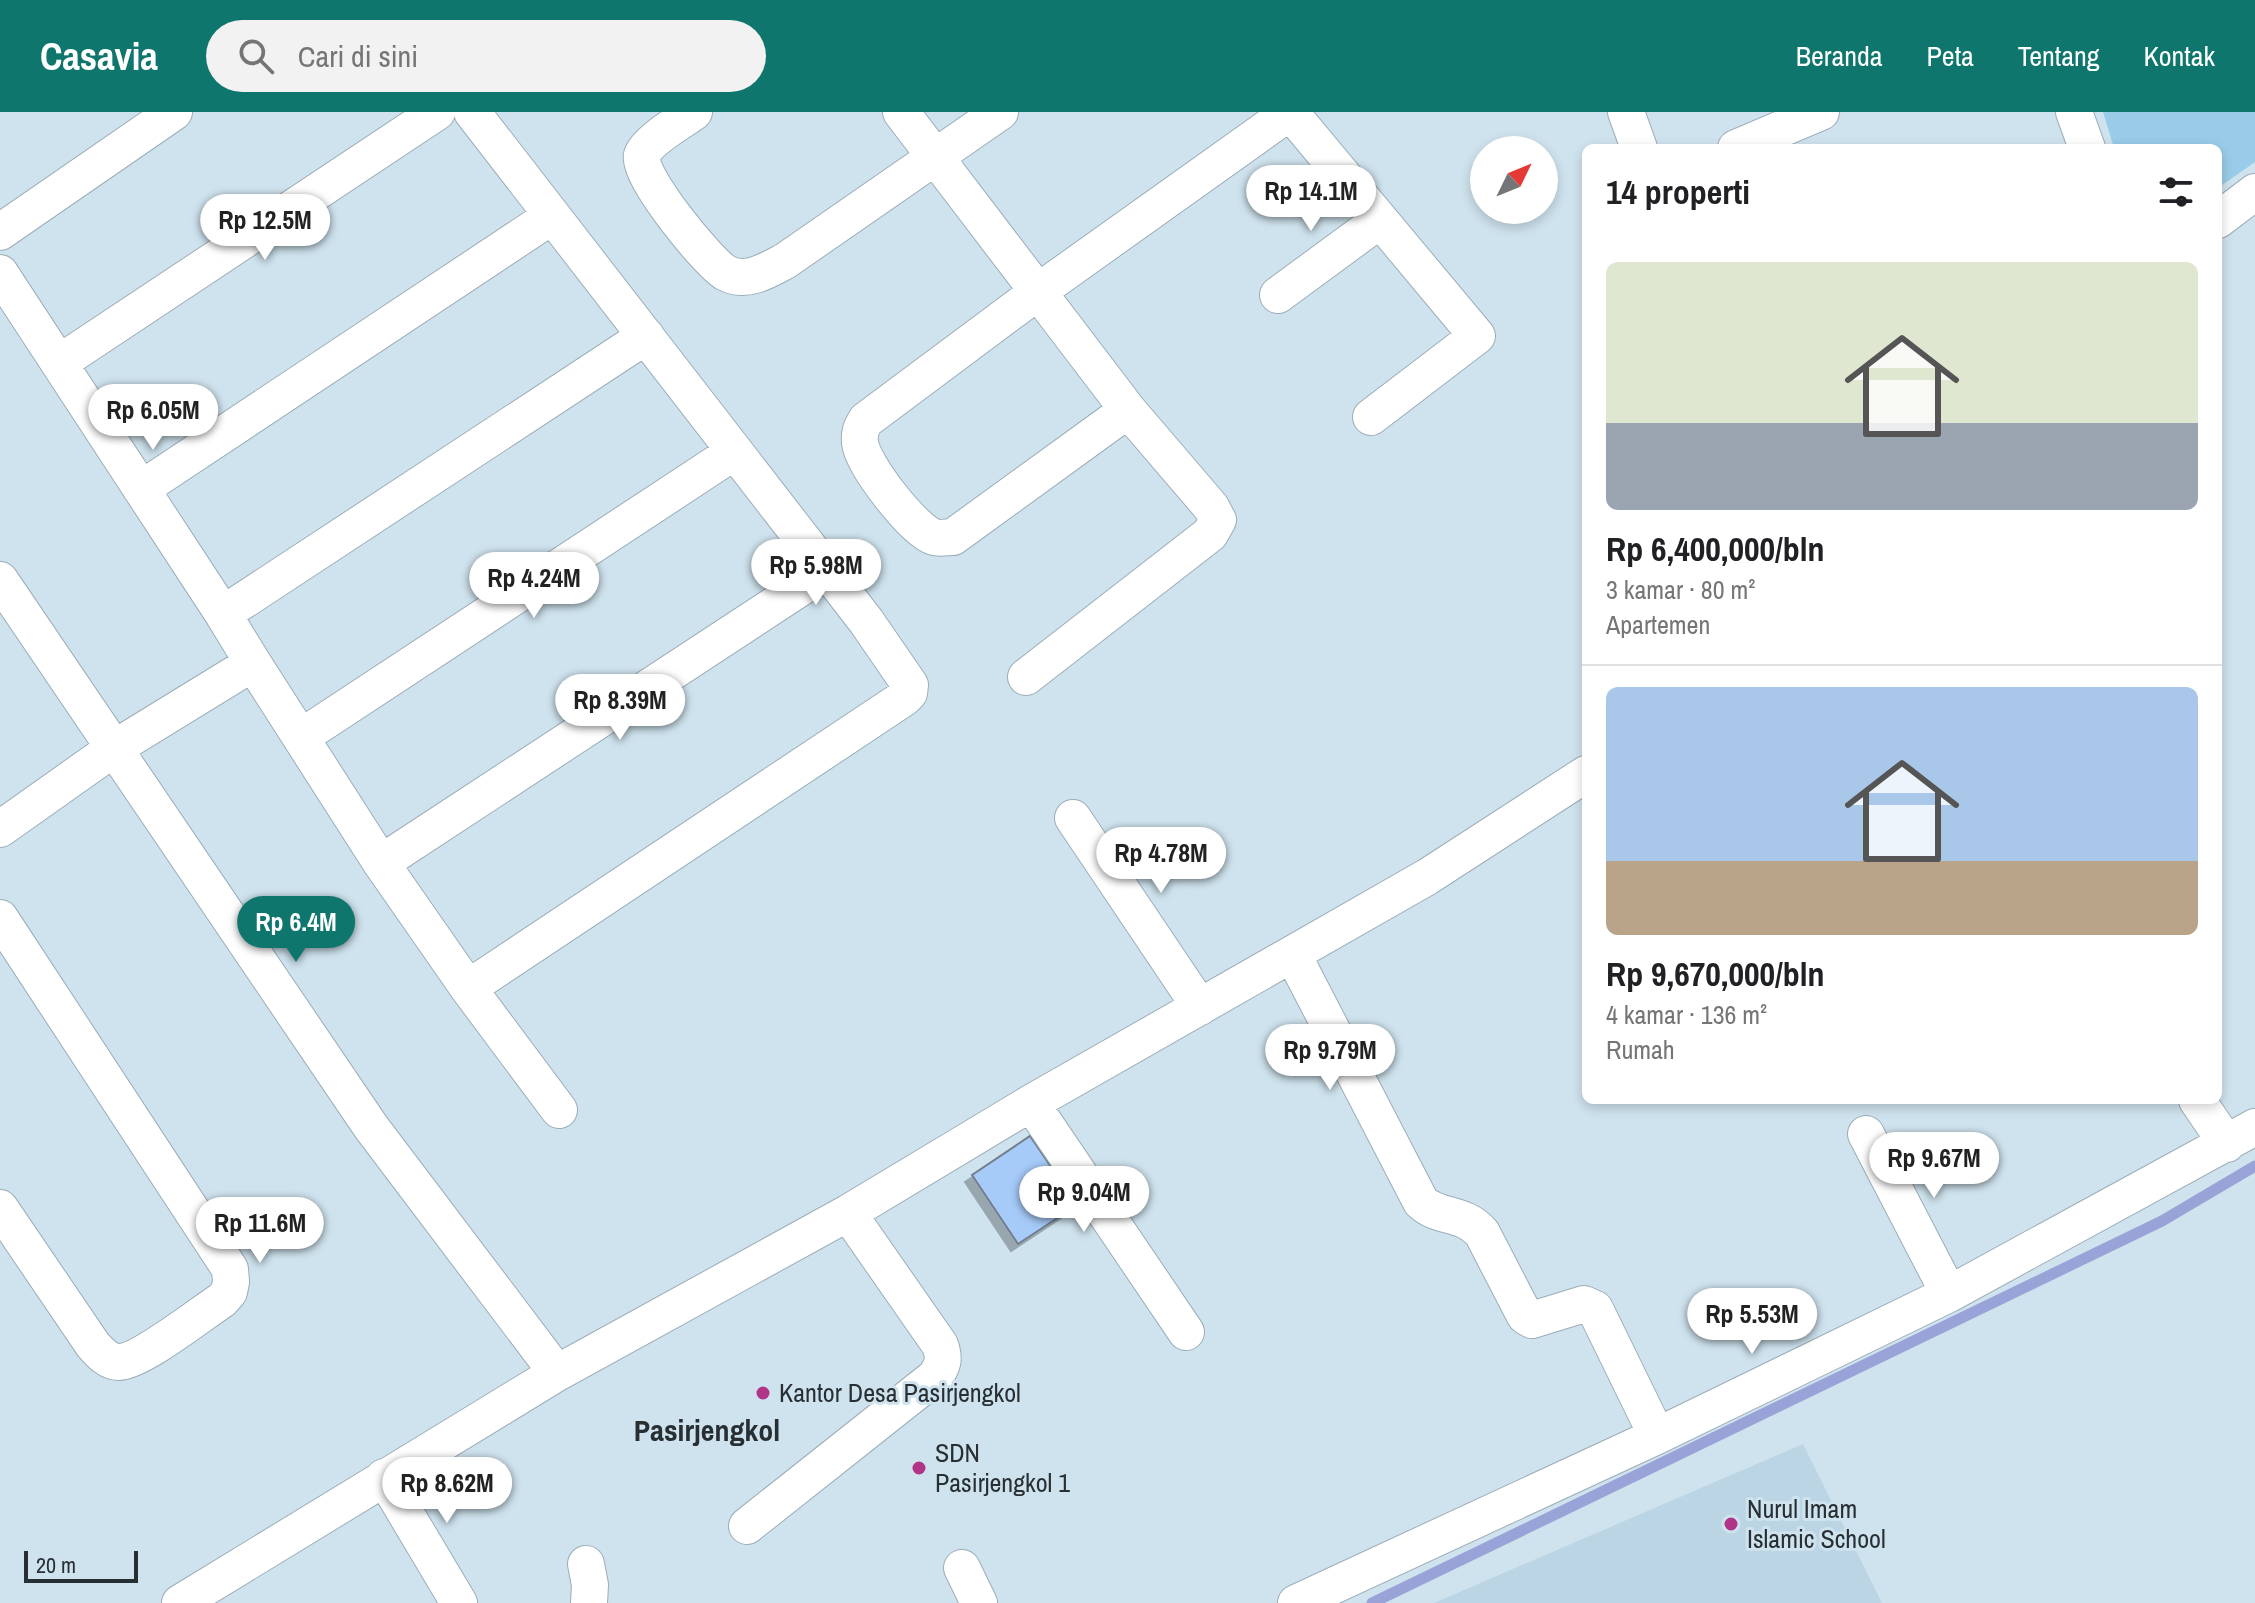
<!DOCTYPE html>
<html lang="id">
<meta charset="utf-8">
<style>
:root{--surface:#fff;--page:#f2f2f2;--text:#202124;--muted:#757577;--line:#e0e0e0;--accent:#0f766e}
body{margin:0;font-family:"Archivo Narrow",sans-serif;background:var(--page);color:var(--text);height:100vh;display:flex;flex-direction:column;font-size:30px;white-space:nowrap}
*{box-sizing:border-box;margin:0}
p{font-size:26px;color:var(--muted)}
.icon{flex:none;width:44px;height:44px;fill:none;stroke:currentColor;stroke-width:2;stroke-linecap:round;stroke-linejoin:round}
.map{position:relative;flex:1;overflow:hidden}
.panel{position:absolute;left:1582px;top:32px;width:640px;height:960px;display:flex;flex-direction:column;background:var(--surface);border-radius:12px;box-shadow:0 4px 12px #0003}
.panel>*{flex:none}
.needle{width:52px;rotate:47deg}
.controls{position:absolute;left:1470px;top:24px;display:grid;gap:16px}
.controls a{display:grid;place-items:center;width:88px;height:88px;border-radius:50%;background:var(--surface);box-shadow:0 4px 12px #0003;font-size:40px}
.scale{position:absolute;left:24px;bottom:20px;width:114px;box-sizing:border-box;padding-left:8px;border:4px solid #282f33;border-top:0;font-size:22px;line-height:28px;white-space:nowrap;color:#282f33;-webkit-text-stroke:6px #cfe3ee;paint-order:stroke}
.price{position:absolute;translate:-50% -68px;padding:0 18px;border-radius:28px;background:#fff;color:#222;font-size:26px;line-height:52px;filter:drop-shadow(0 2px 4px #0008)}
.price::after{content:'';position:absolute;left:50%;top:48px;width:24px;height:18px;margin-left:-12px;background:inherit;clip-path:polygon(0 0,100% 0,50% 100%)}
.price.on{background:var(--accent);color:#fff}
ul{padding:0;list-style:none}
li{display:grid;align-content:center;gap:16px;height:424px;padding:0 24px}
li+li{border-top:2px solid var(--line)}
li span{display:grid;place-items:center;height:248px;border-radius:12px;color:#555}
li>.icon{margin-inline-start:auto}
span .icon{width:144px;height:144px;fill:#fffc;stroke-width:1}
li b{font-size:34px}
h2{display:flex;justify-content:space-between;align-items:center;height:96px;padding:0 24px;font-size:34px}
header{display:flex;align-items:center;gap:48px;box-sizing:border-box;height:112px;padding:0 40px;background:var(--accent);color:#fff}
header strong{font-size:38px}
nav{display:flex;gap:44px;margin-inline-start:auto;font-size:28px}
.search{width:560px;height:72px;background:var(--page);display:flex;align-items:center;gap:20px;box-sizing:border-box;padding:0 28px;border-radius:44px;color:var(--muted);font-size:30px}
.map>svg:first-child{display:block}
</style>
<header>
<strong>Casavia</strong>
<div class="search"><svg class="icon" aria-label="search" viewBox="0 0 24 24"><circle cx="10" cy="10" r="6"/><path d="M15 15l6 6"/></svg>Cari di sini</div>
<nav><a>Beranda</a><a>Peta</a><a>Tentang</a><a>Kontak</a></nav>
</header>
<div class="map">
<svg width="2255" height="1491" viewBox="0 0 2255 1491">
<defs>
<filter id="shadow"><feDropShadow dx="-7" dy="7" stdDeviation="0" flood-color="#0004"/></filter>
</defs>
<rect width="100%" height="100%" fill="#cfe3ee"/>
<path fill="#bbd5e4" d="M1803 1332 1882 1491H1434Z"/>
<path fill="#99cce8" d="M2103 0H2255V50L2218 76V36H2114Z"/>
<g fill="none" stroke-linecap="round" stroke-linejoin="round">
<path stroke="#99a3d7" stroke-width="11" d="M1372 1491 2162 1109 2255 1054"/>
</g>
<path fill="#a6cbf9" stroke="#737e8c" stroke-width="2" filter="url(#shadow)" d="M1030 1024 1077 1093 1018 1132 972 1063Z"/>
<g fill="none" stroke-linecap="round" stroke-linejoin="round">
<g stroke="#9badb8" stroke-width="38">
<path id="minor" d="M694 0C680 10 648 28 642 43 635 61 708 151 726 161 746 172 768 158 785 149L1000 0
M901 0 1128 298 1211 395 1218 408 1210 422 1026 565
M1290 0 1477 224 1371 305
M1626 0 1639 36
M2074 0 2087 36
M1736 36 1821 0
M2218 108 2255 80
M0 120 174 0
M0 161 223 502 253 551
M1278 183 1380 108
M59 251 437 0
M1128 298 953 425C947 425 940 427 934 425 913 418 863 353 860 331 859 321 861 316 866 308L1039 179 1290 0
M141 377 552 104
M0 468 371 1015 557 1261
M223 502 646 224
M301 625 734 340
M1073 706 1200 895
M0 717 113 637 253 551 381 751 468 876 559 998
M381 751 826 459
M0 806 230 1157 231 1170 229 1180 222 1188C202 1201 140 1250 119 1250 108 1250 100 1241 93 1233L0 1096
M1293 843 1421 1090C1439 1107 1463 1099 1482 1121L1525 1204 1532 1208 1584 1192 1595 1197 1657 1324
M468 876 904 586 909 581 910 573 866 509 472 0
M2197 988 2227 1032
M1031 991 1186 1220
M1866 1022 1949 1182
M384 1365 459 1491
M747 1414 935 1265C943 1253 945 1247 940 1233L848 1101
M586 1452 590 1473 589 1491
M962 1456 979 1491
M180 1491 557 1261 848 1101 1031 991 1427 765 1586 662
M1296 1491 1657 1324 1949 1182 2255 1015"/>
</g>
<use href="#minor" stroke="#fff" stroke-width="36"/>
</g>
<g fill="#b03588" stroke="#cfe3ee" stroke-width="3">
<circle cx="763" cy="1281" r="8"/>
<circle cx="919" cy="1356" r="8"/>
<circle cx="1731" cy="1412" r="8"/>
</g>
<g text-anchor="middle" stroke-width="6" stroke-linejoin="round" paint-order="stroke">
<g font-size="26" fill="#282f33" stroke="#cfe3ee" text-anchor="start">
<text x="779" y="1290">Kantor Desa Pasirjengkol</text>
<text x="935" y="1350">SDN<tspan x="935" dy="30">Pasirjengkol 1</tspan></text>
<text x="1747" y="1406">Nurul Imam<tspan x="1747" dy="30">Islamic School</tspan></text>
</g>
<g font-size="30" font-weight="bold" fill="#282f33" stroke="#cfe3ee">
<text x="707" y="1329">Pasirjengkol</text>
</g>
</g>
</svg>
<div class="controls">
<a><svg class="needle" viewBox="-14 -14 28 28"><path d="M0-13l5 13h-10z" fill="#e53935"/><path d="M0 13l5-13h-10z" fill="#757577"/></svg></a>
</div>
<div class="scale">20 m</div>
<b class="price" style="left:1311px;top:121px">Rp 14.1M</b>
<b class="price" style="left:265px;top:150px">Rp 12.5M</b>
<b class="price" style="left:153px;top:340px">Rp 6.05M</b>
<b class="price" style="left:816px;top:495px">Rp 5.98M</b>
<b class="price" style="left:534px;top:508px">Rp 4.24M</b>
<b class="price" style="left:620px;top:630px">Rp 8.39M</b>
<b class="price" style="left:1161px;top:783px">Rp 4.78M</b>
<b class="price on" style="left:296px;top:852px">Rp 6.4M</b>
<b class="price" style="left:1330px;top:980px">Rp 9.79M</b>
<b class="price" style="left:1934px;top:1088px">Rp 9.67M</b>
<b class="price" style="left:1084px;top:1122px">Rp 9.04M</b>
<b class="price" style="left:260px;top:1153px">Rp 11.6M</b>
<b class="price" style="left:1752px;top:1244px">Rp 5.53M</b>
<b class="price" style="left:447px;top:1413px">Rp 8.62M</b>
<section class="panel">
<h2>14 properti<svg class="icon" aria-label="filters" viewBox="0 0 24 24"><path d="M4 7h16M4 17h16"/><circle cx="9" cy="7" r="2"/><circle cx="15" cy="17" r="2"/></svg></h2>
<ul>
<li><span style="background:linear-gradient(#dfe7d0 65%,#9aa5b1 0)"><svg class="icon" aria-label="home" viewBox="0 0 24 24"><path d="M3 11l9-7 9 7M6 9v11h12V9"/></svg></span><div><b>Rp 6,400,000/bln</b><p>3 kamar · 80 m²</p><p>Apartemen</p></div></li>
<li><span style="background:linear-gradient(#a9c7e8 70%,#b9a48a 0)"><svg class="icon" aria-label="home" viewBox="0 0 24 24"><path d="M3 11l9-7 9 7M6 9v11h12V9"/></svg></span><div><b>Rp 9,670,000/bln</b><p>4 kamar · 136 m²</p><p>Rumah</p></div></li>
</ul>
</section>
</div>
